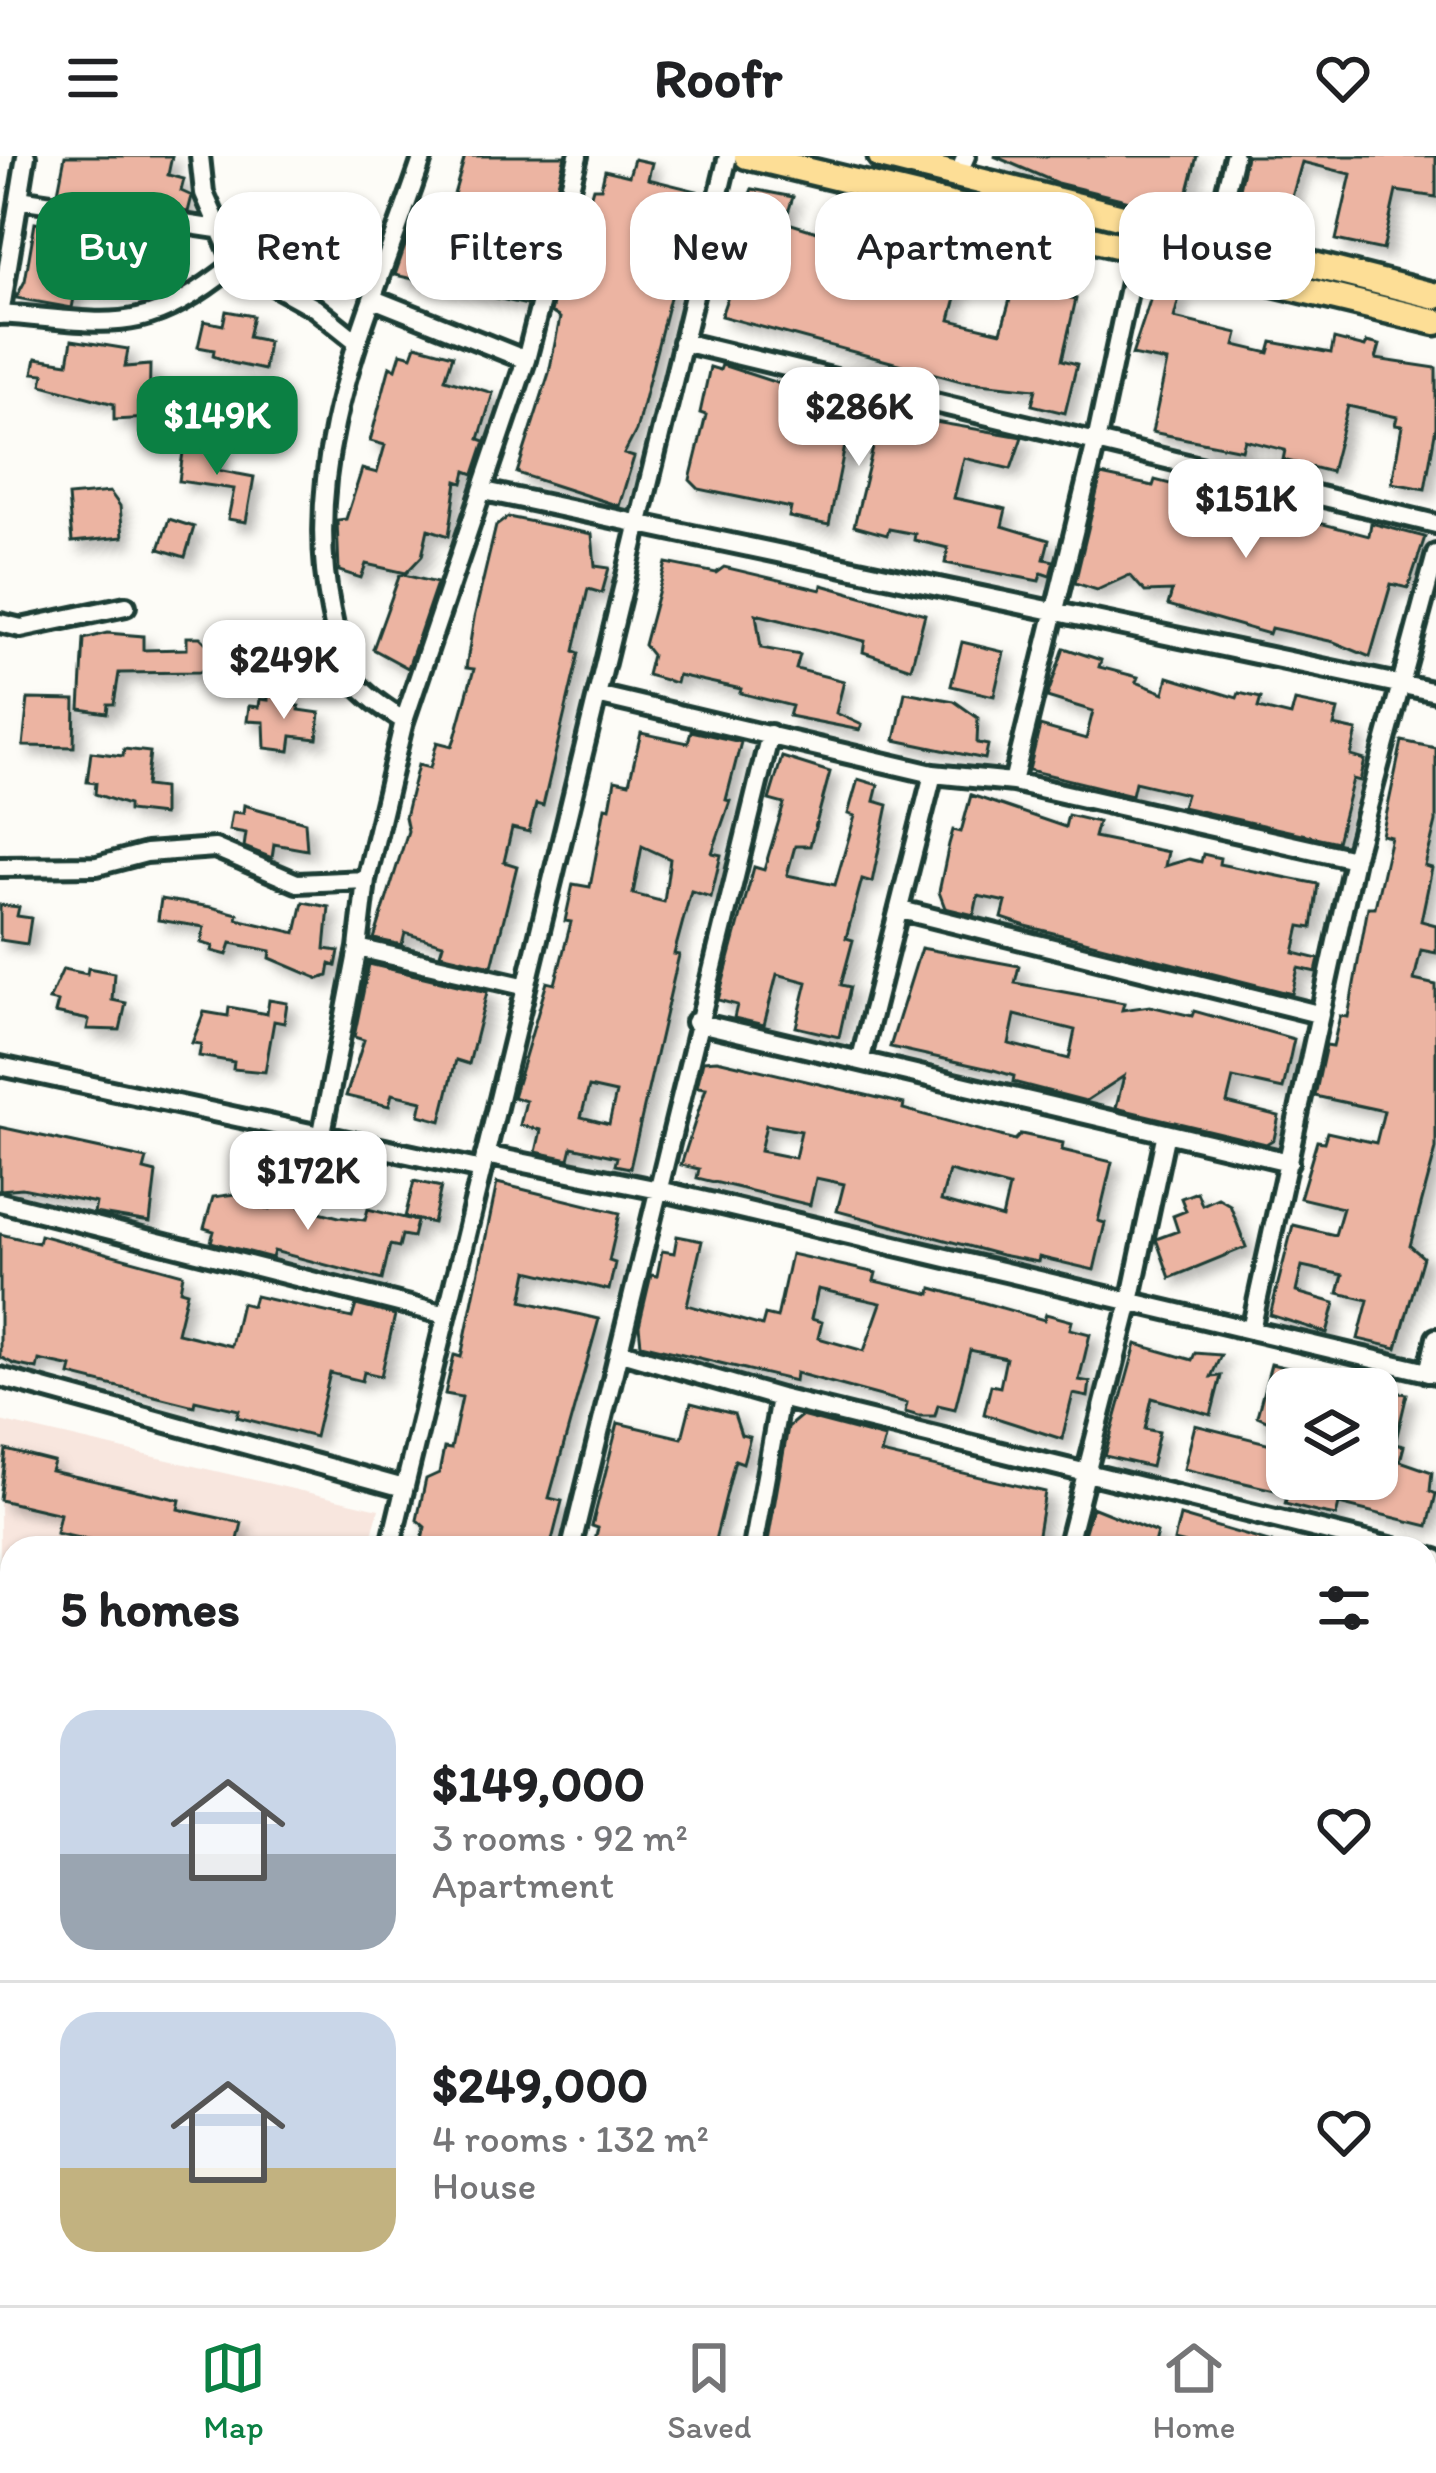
<!DOCTYPE html>
<meta charset="utf-8">
<style>
:root{--surface:#fff;--page:#f2f2f2;--text:#202124;--muted:#757577;--line:#e0e0e0;--accent:#0b8043}
body{margin:0;font-family:Itim,sans-serif;background:var(--page);color:var(--text);height:100vh;display:flex;flex-direction:column;font-size:45px;white-space:nowrap}
*{box-sizing:border-box;margin:0}
p{font-size:39px;color:var(--muted)}
.icon{flex:none;width:66px;height:66px;fill:none;stroke:currentColor;stroke-width:2;stroke-linecap:round;stroke-linejoin:round}
.map{position:relative;flex:1;overflow:hidden}
.panel{position:absolute;left:0px;top:1380px;width:1437px;height:771px;display:flex;flex-direction:column;background:var(--surface);border-radius:36px 36px 0 0;box-shadow:0 3px 9px #0004}
.panel>*{flex:none}
.hud{position:absolute;left:36px;top:36px;width:1365px;height:108px;display:flex;gap:24px}
.tools{position:absolute;left:1266px;top:1212px;display:grid;gap:24px}
.tools a{display:grid;place-items:center;width:132px;height:132px;border-radius:24px;background:var(--surface);box-shadow:0 3px 9px #0004;font-size:60px}
.price{position:absolute;translate:-50% -102px;padding:0 27px;border-radius:24px;background:#fff;color:#222;font-size:39px;line-height:78px;filter:drop-shadow(0 3px 6px #0008)}
.price::after{content:'';position:absolute;left:50%;top:72px;width:36px;height:27px;margin-left:-18px;background:inherit;clip-path:polygon(0 0,100% 0,50% 100%)}
.price.active{background:var(--accent);color:#fff}
ul{padding:0;list-style:none}
li{display:flex;align-items:center;gap:36px;height:300px;padding:0 60px}
li+li{border-top:3px solid var(--line)}
li span{display:grid;place-items:center;flex:none;width:336px;height:240px;border-radius:36px;color:#555}
li>.icon{margin-inline-start:auto}
span .icon{width:144px;height:144px;fill:#fffc;stroke-width:1}
li b{font-size:51px}
h2{display:flex;justify-content:space-between;align-items:center;height:144px;padding:0 60px;font-size:51px}
.pill{padding:0 42px;border-radius:36px;background:var(--surface);box-shadow:0 3px 9px #0004;font-size:42px;line-height:108px}
.pill.active{background:var(--accent);color:#fff}
header{display:flex;justify-content:space-between;align-items:center;height:156px;padding:0 60px;background:var(--surface);font-size:54px;font-weight:700}
.dock{display:flex;justify-content:space-around;align-items:center;height:168px;border-top:3px solid var(--line);background:var(--surface);font-size:33px;color:var(--muted)}
.dock a{display:grid;justify-items:center;gap:6px}
.dock .active{color:var(--accent)}
.map>svg:first-child{display:block}
</style>
<header><svg class="icon" aria-label="menu" viewBox="0 0 24 24"><path d="M4 6h16M4 12h16M4 18h16"/></svg>Roofr<svg class="icon" aria-label="heart" viewBox="0 0 24 24"><path d="M12 20l-8-8c-3-5 5-10 8-4 3-6 11-1 8 4z"/></svg></header>
<div class="map">
<svg width="1436" height="2149" viewBox="0 0 1436 2149">
<defs>
<filter id="shadow"><feDropShadow dx="8" dy="8" stdDeviation="6" flood-color="#0004"/></filter>
</defs>
<rect width="100%" height="100%" fill="#fdfcf7"/>
<filter id="ink" filterUnits="userSpaceOnUse"><feTurbulence type="fractalNoise" baseFrequency=".00833" numOctaves="2"/><feDisplacementMap in="SourceGraphic" scale="24" xChannelSelector="R" yChannelSelector="G"/><feConvolveMatrix kernelMatrix="1 2 1 2 8 2 1 2 1" color-interpolation-filters="sRGB"/></filter>
<g filter="url(#ink)">
<path fill="#f8e6de" d="M0 1265 379 1353 368 1392H12V1704L0 1702Z"/>
<path fill="#ecb4a2" stroke="#1f3d34" stroke-width="3" fill-rule="evenodd" filter="url(#shadow)" d="M65 0H172L168 19 184 23 181 35 192 40 188 56 58 36Z
M465 0H565L527 149 395 119 412 69 443 77Z
M994 0H1197L1182 58 1057 27Z
M1246 0H1436V41L1396 35 1383 94 1336 84 1351 18 1302 6 1284 69 1234 56Z
M634 3 652 7 648 23 697 35 636 275 624 298 634 301 619 350 517 317 549 217 560 162 551 156 562 112 569 114 593 32H601L605 14 629 20Z
M752 33 793 41 785 66 833 81 884 91 888 76 968 96 950 164 1001 176 1019 111 1052 121 1048 137 1076 143 1062 204 1077 208 1065 257 1032 249 1036 233 961 225 721 160 758 51 746 47Z
M35 67 140 83V88L173 94V125L144 126 138 137 76 131 72 152 16 142 25 125Z
M300 72H331V114L301 115Z
M1154 132 1180 138 1174 162 1238 177 1235 189 1269 197 1272 186 1331 197 1334 183 1365 191 1367 186 1380 189 1376 203 1436 212V271L1425 333 1392 327 1402 270 1395 269 1397 261 1348 250 1331 316 1283 304 1285 294 1245 284 1242 294 1152 276 1167 206 1132 199Z
M226 155 253 160 248 181 268 185 264 214 232 207 213 200 214 194 198 191 204 165 223 169Z
M72 184 128 193 125 211 150 209 149 262 114 264V248L42 229 44 218 33 217 36 202 68 207Z
M416 189 453 199 445 223 493 237 479 283 485 285 474 318 466 315 463 327 457 325 449 380 428 373 422 400 406 417 366 408 361 422 339 415 337 364 346 363 362 313 377 317 385 289 370 285 390 210 396 213 401 197 412 200Z
M722 209 811 238 885 248 883 257 1022 281 1011 313 964 302 954 342 1006 353 1002 370 1049 384 1044 403 1054 405 1050 420 1041 417 1039 425 945 407 948 392 914 384 915 378 889 373 887 379 854 370 879 267 851 260 829 369 789 361 791 352 699 333 690 324 706 259 700 257 710 211 720 214Z
M184 289 220 294 217 314 254 321 246 366 228 363 234 333 179 325Z
M1101 319 1153 330 1155 324 1369 380 1371 367 1425 381 1408 432 1391 428 1370 501 1334 486 1271 472 1269 478 1168 449 1172 435 1145 436 1130 419 1097 434 1075 427Z
M110 336 120 350 123 381 72 386 68 340Z
M508 361 592 378 595 410 609 412 602 437 588 433 574 495 579 497 543 650 536 648 529 676 512 672 504 706 517 710 492 810 440 798 443 788 405 777 402 789 374 783 408 675 405 661 418 609 430 612 437 586 452 590 455 582 474 513 466 512 474 462 496 370Z
M169 363 194 371 185 401 159 393Z
M666 407 716 417 724 411 821 434 822 429 925 458 911 512 863 496 865 485 756 458 761 492 800 499 796 513 844 525 836 557 862 569 860 574 789 560 792 550 740 537 741 533 678 519 676 527 647 519 652 499 644 489Z
M400 418 437 427 408 512 373 493Z
M107 477 143 480V494L187 493V481H200L218 499 200 516 119 517 114 548H108L107 557 80 553 84 483Z
M962 486 1004 496 994 540 951 530Z
M1064 492 1101 504 1099 511 1138 521 1136 526 1164 537 1168 521 1237 542 1239 537 1261 542 1258 552 1291 560 1295 545 1338 554 1334 570 1357 575 1351 600 1365 604 1360 625 1353 623 1337 686 1182 651 1186 638 1135 626 1132 639 1029 614 1040 570 1086 583 1093 555 1047 541Z
M905 536 954 545 978 562 977 587 988 589 985 603 895 584Z
M268 539 286 541 285 548 299 550V554L320 557 317 583 292 580 290 595 265 592 264 566 247 565 249 550 259 551 260 543 268 544Z
M28 543 75 544 74 591 23 590Z
M691 575 741 586 726 644 730 645 712 697 721 699 711 741 691 735 674 798 679 799 630 1012 615 1009 617 1001 572 991 569 1003 536 996 541 974 520 969 526 945 513 941 547 826 555 828 571 766 565 765 573 728 590 731 605 651 610 652 615 624 629 627 641 577 688 587ZM642 690 670 703 664 746 633 738ZM589 931 616 937 609 968 581 961Z
M1402 585 1436 592V666L1425 710 1432 712 1421 765 1436 769V797L1421 794 1414 824 1436 829V993L1410 1090 1423 1101 1397 1192 1358 1183 1368 1144 1338 1137 1343 1119 1302 1110 1296 1136 1335 1147 1327 1177 1270 1159 1293 1069 1335 1079 1343 1052 1300 1042 1317 985 1324 986 1327 976 1376 987 1384 955 1315 940 1326 889 1333 890 1340 860 1348 861 1368 751H1375L1391 681 1382 679Z
M124 593 150 596 146 630 163 632V659L128 655V649L95 638 96 627 87 626 91 596 123 600Z
M782 601 830 616 810 690H795L787 719 835 729 855 660 848 658 858 623 878 629 874 645 888 649 872 726 862 723 846 782 853 784 841 829 850 831 839 881 796 871 807 826 777 818 764 869 734 862 737 849 718 844 754 711 764 714 784 648 769 644Z
M971 639 1065 671 1068 659 1098 666 1094 681 1168 696 1165 710 1189 703 1201 706 1203 698 1220 702 1219 708 1318 728 1312 772 1300 770 1294 797 1319 803 1316 816 1298 812 1292 838 1026 770 1002 762 1006 746 978 740 974 759 945 752 939 736 949 688 953 674 961 676Z
M244 649 305 666 307 694 274 688 272 702 244 691 246 677 229 674 232 656 243 657Z
M161 743 211 751 238 758 237 763 296 777 303 746 329 751 325 793 339 795 336 810 330 808 328 820 319 823 270 802 271 795 231 787 227 799 212 795 213 790 201 787 204 771 158 764Z
M0 749 19 751 17 760 31 762 27 788 0 784Z
M921 792 1019 810 1015 827 1124 847 1122 854 1150 850 1192 860 1194 855 1294 883 1283 933 1233 922 1227 947 1279 960 1274 983 1266 988 1116 952 1124 920 1086 945 1013 926 1014 920 994 914 890 891ZM1015 859 1075 874 1069 903 1009 888Z
M369 808 487 836 469 908 456 904 441 965 419 959 422 945 392 938 389 950 346 940 364 884 354 881Z
M88 812 114 817 112 844 126 847 120 874 87 873 89 864 55 857 58 846 49 844 63 813 87 818Z
M269 844 287 847 284 867 274 865 265 916 233 913 234 906 199 900 201 888 192 887 204 856 228 860 229 851 267 858Z
M717 904 904 948 903 953 1015 984 1021 978 1063 987 1062 994 1112 1006 1098 1065 1105 1067 1094 1114 1039 1101 1038 1106 1001 1099 837 1055 844 1028 816 1022 810 1049 697 1022 699 1013 681 1009 706 932 697 931 703 905ZM766 969 801 975 795 1002 760 995ZM949 1015 1009 1031 1002 1062 941 1045Z
M0 971 147 1003 144 1014 156 1017 150 1066 94 1057 96 1047 22 1032 0 1034Z
M414 1025 441 1031 433 1067 405 1061Z
M497 1027 620 1057 609 1105 615 1107 609 1134 528 1115 522 1145 599 1163 549 1342 562 1345 550 1392H420L425 1371 417 1364 426 1323 439 1317 444 1292 451 1293 462 1241 445 1238 454 1199 461 1201Z
M274 1036 303 1042 300 1051 339 1061 365 1064 368 1053 417 1065 413 1081 402 1079 399 1091 390 1089 382 1124 274 1095 272 1102 211 1086 214 1075 204 1072 213 1041 235 1038 248 1049 270 1054Z
M1197 1036 1202 1049 1218 1042 1230 1049 1246 1091 1170 1122 1156 1083 1178 1075 1173 1060 1186 1055 1181 1042Z
M0 1078 38 1087 40 1079 183 1118 180 1134 187 1136 177 1177 231 1190 241 1147 252 1150 255 1140 352 1162 356 1149 395 1159 381 1220 364 1216 362 1225 330 1217 315 1281 237 1261 239 1254 195 1244 194 1250 70 1219 72 1211 39 1204 37 1213 14 1208 0 1201Z
M677 1080 702 1085 687 1149 762 1170 765 1159 777 1162 791 1098 876 1117 874 1125 931 1138 932 1132 1044 1164 1046 1158 1072 1165 1070 1173 1090 1178 1079 1224 1090 1226 1088 1241 1073 1238 1062 1283 984 1258 991 1229 1000 1231 1006 1202 970 1194 955 1253 938 1249 935 1260H919L905 1256 907 1247 796 1217 795 1225 641 1188 639 1170 651 1119 657 1120 662 1095 674 1097ZM818 1133 881 1147 864 1195 818 1182 822 1166 811 1163Z
M1136 1188 1192 1204 1195 1197 1221 1199 1211 1221 1221 1220 1211 1259 1152 1242 1145 1273 1159 1276 1151 1311 1105 1300Z
M1271 1208 1354 1227V1233H1287V1273L1257 1260Z
M1377 1233 1407 1238 1395 1288 1404 1290 1400 1305 1432 1316 1430 1335 1436 1338 1428 1370 1339 1348 1336 1360 1316 1356 1285 1348 1288 1337 1184 1313 1195 1269 1287 1292 1281 1323H1377Z
M691 1247 734 1258 741 1279 750 1281 743 1307 735 1304 713 1392H593L598 1372 592 1370 618 1267 682 1282Z
M801 1260 885 1282 881 1298 1045 1336 1036 1390 1006 1382H991L988 1392H800L768 1385 788 1271Z
M6 1294 54 1306 51 1315 180 1344 178 1353 242 1367 236 1392H125L56 1377 60 1358 0 1344Z
M1092 1351 1157 1377 1153 1392H1080Z
M1180 1360 1272 1387 1271 1392H1202L1174 1385Z"/>
<g fill="none" stroke-linecap="round" stroke-linejoin="round">
<g stroke="#1f3d34" stroke-width="26">
<path id="minor" d="M958 18 966 0
M19 43 217 73
M1214 84 1234 0
M235 108 315 152 355 184
M376 144 526 204
M0 158C112 166 140 184 235 108L204 37 200 0
M0 159 26 0
M682 186 1436 368
M484 335 1436 536
M0 467 21 472 126 450
M597 539 933 618 1013 626 1354 703
M404 565C386 553 368 542 354 525 339 507 336 477 331 455 298 294 374 149 423 0
M1013 626 1096 286 1139 84
M0 711 97 710 146 697 215 692 297 727 366 724
M901 754 1318 858
M358 792 523 830
M695 866 1289 1006
M861 902 933 618
M0 910 482 1014
M322 977 358 792 366 724 404 565 526 204 578 0
M485 999 659 1034 1436 1218
M0 1046 446 1159
M1251 1174 1354 703 1436 398
M621 1196 780 1242 1394 1392
M1428 1217 1436 1182
M0 1221 404 1332
M390 1392 728 0
M571 1392 770 578
M753 1392 780 1242
M1067 1392 1130 1146 1165 981
M1425 1400 1436 1403
M1425 1470 1436 1424
M0 1731 12 1733
M0 1753 12 1755
M1425 1787 1436 1789
M1425 2003 1436 2005
M746 2139 789 2149
M158 2149 160 2139
M512 2149 514 2139
M906 2149 908 2139"/>
</g>
<g stroke="#1f3d34" stroke-width="30">
<path id="tertiary" d="M0 1782 12 1784
M0 1803 12 1805
M1425 2024 1436 2026
M0 2038 12 1990
M1425 2052 1436 2054"/>
</g>
<g stroke="#1f3d34" stroke-width="33">
<path id="primary" d="M747 0 1436 166
M881 0 1436 140"/>
</g>
<use href="#minor" stroke="#fdfcf7" stroke-width="16"/>
<use href="#tertiary" stroke="#fdfcf7" stroke-width="21"/>
<use href="#primary" stroke="#fdde96" stroke-width="24"/>
</g>
</g>
</svg>
<div class="tools">
<a><svg class="icon" aria-label="layers" viewBox="0 0 24 24"><path d="M12 4l9 5-9 5-9-5zM3 14l9 5 9-5"/></svg></a>
</div>
<b class="price" style="left:859px;top:313px">$286K</b>
<b class="price active" style="left:217px;top:322px">$149K</b>
<b class="price" style="left:1246px;top:405px">$151K</b>
<b class="price" style="left:284px;top:566px">$249K</b>
<b class="price" style="left:308px;top:1077px">$172K</b>
<div class="hud">
<a class="pill active">Buy</a>
<a class="pill">Rent</a>
<a class="pill">Filters</a>
<a class="pill">New</a>
<a class="pill">Apartment</a>
<a class="pill">House</a>
</div>
<section class="panel">
<h2>5 homes<svg class="icon" aria-label="filters" viewBox="0 0 24 24"><path d="M4 7h16M4 17h16"/><circle cx="9" cy="7" r="2"/><circle cx="15" cy="17" r="2"/></svg></h2>
<ul>
<li><span style="background:linear-gradient(#c9d6e8 60%,#9aa5b1 0)"><svg class="icon" aria-label="home" viewBox="0 0 24 24"><path d="M3 11l9-7 9 7M6 9v11h12V9"/></svg></span><div><b>$149,000</b><p>3 rooms · 92 m²</p><p>Apartment</p></div><svg class="icon" aria-label="heart" viewBox="0 0 24 24"><path d="M12 20l-8-8c-3-5 5-10 8-4 3-6 11-1 8 4z"/></svg></li>
<li><span style="background:linear-gradient(#c9d6e8 65%,#c2b280 0)"><svg class="icon" aria-label="home" viewBox="0 0 24 24"><path d="M3 11l9-7 9 7M6 9v11h12V9"/></svg></span><div><b>$249,000</b><p>4 rooms · 132 m²</p><p>House</p></div><svg class="icon" aria-label="heart" viewBox="0 0 24 24"><path d="M12 20l-8-8c-3-5 5-10 8-4 3-6 11-1 8 4z"/></svg></li>
</ul>
</section>
</div>
<nav class="dock">
<a class="active"><svg class="icon" aria-label="map" viewBox="0 0 24 24"><path d="M3 6l6-2 6 2 6-2v14l-6 2-6-2-6 2zM9 4v14M15 6v14"/></svg>Map</a>
<a><svg class="icon" aria-label="saved" viewBox="0 0 24 24"><path d="M7 4h10v16l-5-4-5 4z"/></svg>Saved</a>
<a><svg class="icon" aria-label="home" viewBox="0 0 24 24"><path d="M3 11l9-7 9 7M6 9v11h12V9"/></svg>Home</a>
</nav>
